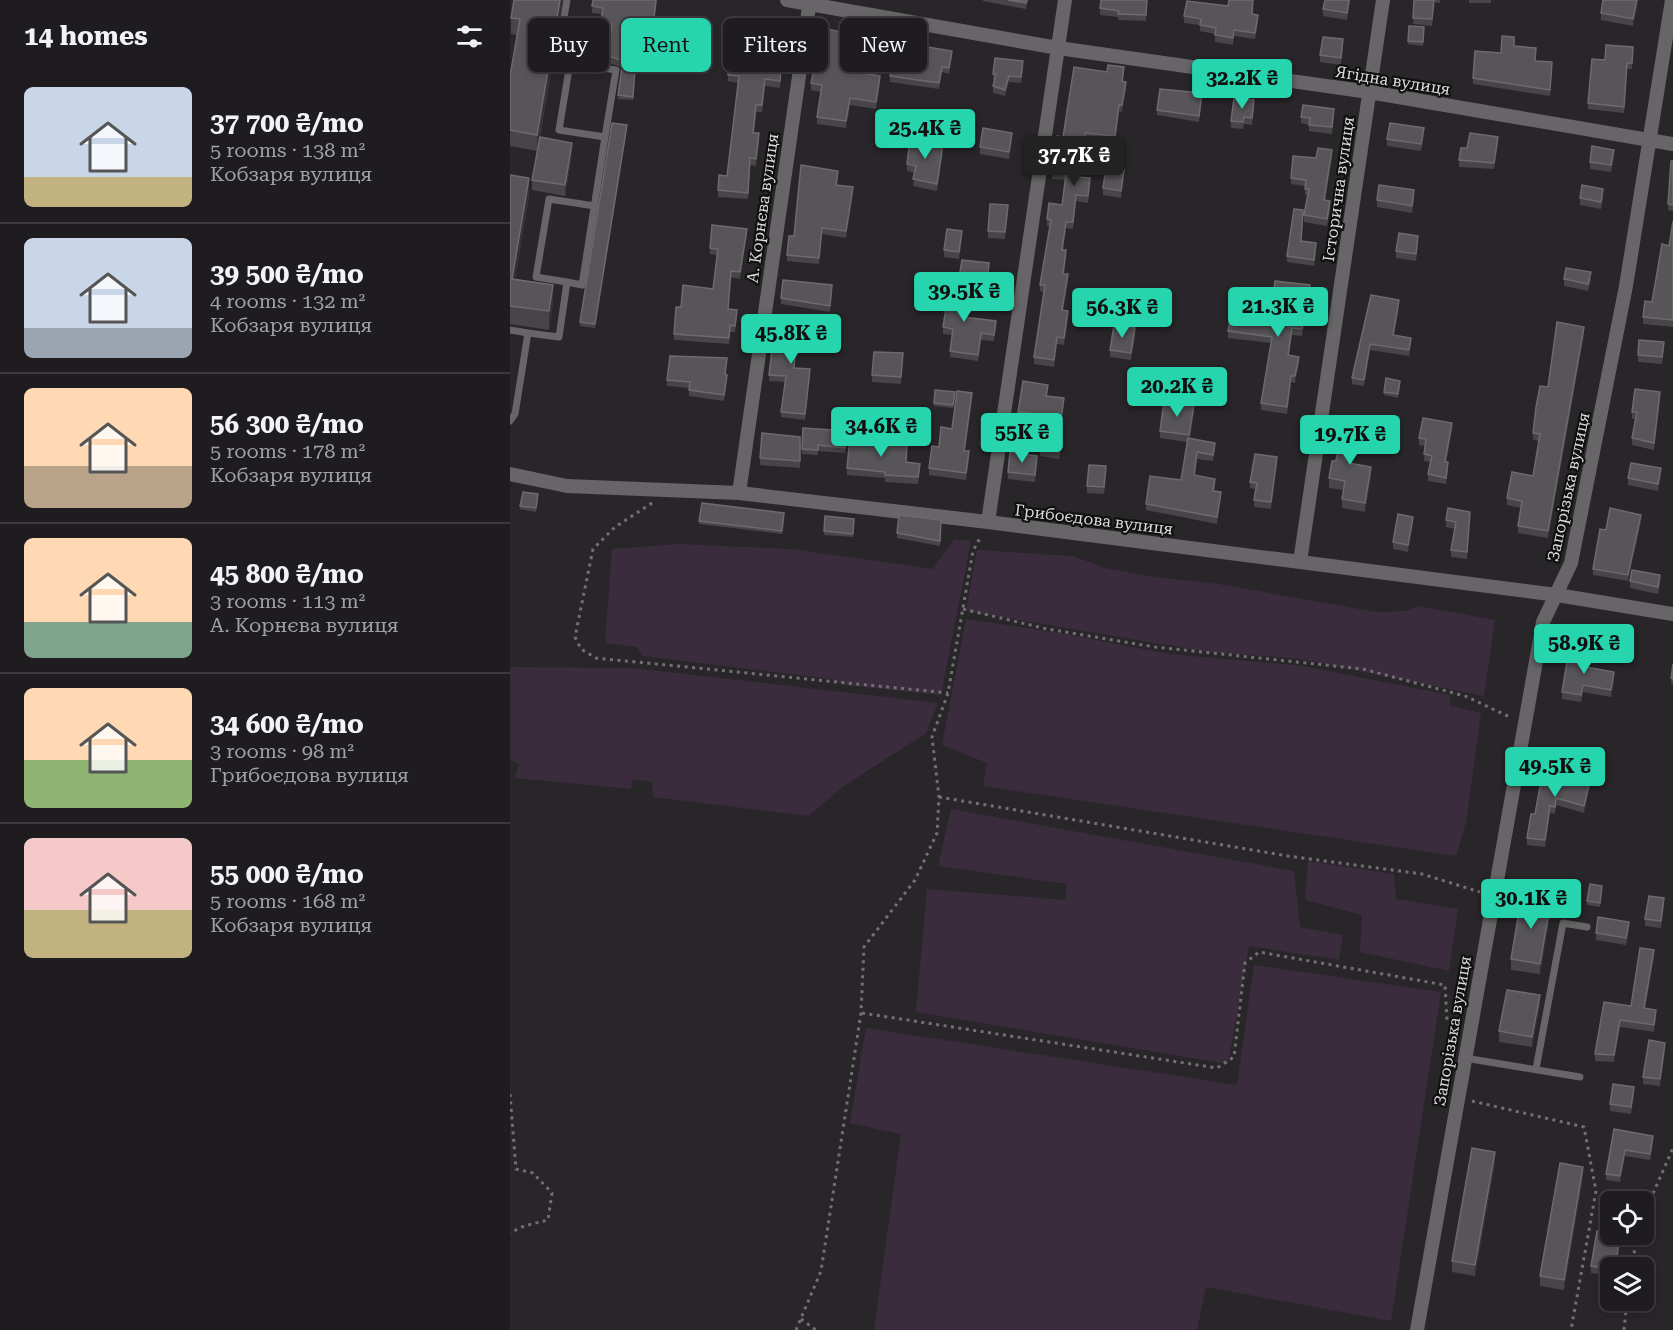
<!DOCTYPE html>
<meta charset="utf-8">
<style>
:root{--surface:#1f1c20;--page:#272529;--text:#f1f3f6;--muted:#a1a1a5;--line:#3c3a3e;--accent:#26d5ae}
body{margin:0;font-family:"Roboto Serif",serif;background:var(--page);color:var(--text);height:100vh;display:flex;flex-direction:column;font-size:22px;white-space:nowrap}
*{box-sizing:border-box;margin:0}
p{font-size:20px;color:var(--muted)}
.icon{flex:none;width:33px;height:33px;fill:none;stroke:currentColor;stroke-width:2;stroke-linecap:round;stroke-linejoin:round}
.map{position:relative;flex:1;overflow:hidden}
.details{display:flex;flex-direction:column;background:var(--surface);width:510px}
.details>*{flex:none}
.hud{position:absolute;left:18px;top:18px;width:570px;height:54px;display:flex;gap:12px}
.buttons{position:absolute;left:1090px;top:1191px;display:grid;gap:12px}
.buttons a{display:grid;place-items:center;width:54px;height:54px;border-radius:9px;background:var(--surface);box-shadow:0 3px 9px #0003,0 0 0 2px var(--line);font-size:30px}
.price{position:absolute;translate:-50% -51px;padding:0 14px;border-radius:6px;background:var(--accent);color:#111;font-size:20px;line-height:39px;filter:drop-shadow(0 2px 3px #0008)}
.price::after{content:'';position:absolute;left:50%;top:36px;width:18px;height:14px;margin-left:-9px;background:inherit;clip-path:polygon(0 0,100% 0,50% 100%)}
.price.on{background:#222;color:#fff}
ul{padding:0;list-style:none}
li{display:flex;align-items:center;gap:18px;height:150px;padding:0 24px}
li+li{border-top:2px solid var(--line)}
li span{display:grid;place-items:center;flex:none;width:168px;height:120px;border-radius:9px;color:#555}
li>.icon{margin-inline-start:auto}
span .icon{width:72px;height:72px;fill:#fffc;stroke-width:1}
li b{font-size:26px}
h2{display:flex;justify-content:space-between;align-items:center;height:72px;padding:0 24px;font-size:26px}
.tag{padding:0 21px;border-radius:9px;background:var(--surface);box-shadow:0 3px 9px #0003,0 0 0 2px var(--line);font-size:21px;line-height:54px}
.tag.on{background:var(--accent);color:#111}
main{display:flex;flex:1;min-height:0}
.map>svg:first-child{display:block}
</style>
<main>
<section class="details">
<h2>14 homes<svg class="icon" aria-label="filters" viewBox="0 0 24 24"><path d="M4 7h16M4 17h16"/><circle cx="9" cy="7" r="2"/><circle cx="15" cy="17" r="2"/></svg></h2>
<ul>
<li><span style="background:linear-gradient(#c9d6e8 75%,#c2b280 0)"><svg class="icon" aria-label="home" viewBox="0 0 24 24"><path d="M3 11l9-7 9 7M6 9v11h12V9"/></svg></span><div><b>37 700 ₴/mo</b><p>5 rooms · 138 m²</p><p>Кобзаря вулиця</p></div></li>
<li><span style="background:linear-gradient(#c9d6e8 75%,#9aa5b1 0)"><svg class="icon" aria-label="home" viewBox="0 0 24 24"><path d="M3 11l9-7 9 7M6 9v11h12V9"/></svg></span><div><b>39 500 ₴/mo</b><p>4 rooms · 132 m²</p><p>Кобзаря вулиця</p></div></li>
<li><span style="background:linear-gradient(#ffd9b3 65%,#b9a48a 0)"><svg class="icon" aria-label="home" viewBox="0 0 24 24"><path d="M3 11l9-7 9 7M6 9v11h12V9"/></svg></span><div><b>56 300 ₴/mo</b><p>5 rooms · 178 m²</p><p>Кобзаря вулиця</p></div></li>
<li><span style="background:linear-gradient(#ffd9b3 70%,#7fa58c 0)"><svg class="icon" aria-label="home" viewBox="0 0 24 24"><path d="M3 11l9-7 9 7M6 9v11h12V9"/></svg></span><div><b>45 800 ₴/mo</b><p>3 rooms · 113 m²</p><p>А. Корнєва вулиця</p></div></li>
<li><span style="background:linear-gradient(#ffd9b3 60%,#8fb573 0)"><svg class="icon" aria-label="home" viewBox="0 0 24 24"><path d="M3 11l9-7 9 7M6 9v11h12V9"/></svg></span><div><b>34 600 ₴/mo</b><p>3 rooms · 98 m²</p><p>Грибоєдова вулиця</p></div></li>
<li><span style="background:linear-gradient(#f6c9c9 60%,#c2b280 0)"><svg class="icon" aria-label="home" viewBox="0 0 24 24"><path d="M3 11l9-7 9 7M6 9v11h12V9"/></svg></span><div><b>55 000 ₴/mo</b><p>5 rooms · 168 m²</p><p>Кобзаря вулиця</p></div></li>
</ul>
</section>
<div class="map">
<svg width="1163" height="1330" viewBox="0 0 1163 1330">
<rect width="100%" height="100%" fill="#29262a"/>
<path fill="#3b2c3d" d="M444 539 461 541 431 695 335 685 321 679 133 656 127 647 95 643 102 549 167 544 281 549 423 569Z
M467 550 563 556 595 568 645 577 708 584 866 612 896 611 908 606 985 620 974 696 790 659 698 652 456 611Z
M456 619 550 633 659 654 793 666 940 695V706L971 713 956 822 946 856 473 786 477 763 432 745Z
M0 667 122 668 428 703 416 733 334 786 298 816 143 797 142 782 123 779 121 789 5 778 9 764 0 760Z
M441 809 784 871 790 927 833 935 829 960 739 946 718 1064 406 1012 417 889 555 900 557 884 428 866Z
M798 861 884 874 886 899 948 909 939 971 850 952 852 915 795 900Z
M744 965 931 992 881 1321 696 1287 687 1330H364L391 1134 340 1123 356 1028 727 1085Z"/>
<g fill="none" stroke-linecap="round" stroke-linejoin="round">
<path stroke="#727073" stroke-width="3" stroke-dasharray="3 4.5" stroke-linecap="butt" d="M142 503 105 527 83 549 65 637 71 649 86 658 438 693
M453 609 537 629 645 647 853 669 955 696 1002 718
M429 797 778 856 912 874 970 892
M352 1013 707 1068 724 1057 735 963 749 952 935 985 937 1021 947 1026
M0 1094 6 1169 23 1173 42 1193 38 1220 14 1226 0 1233
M962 1101 1074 1127 1086 1191 1061 1330
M1134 1214 1163 1148
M1121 1268 1128 1234
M291 1319 306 1330
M286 1330 311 1271 351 1013 354 947 405 880 427 833 429 797 422 737 438 693 463 551 471 536
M1114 1330 1117 1300"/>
<path stroke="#676567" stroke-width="7" d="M57 0 50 41 60 63 49 130 95 137 106 70 60 63
M57 282 72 285 95 137
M0 330 18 333
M0 421 5 414 18 333 49 337 57 282 26 277 39 199 85 206
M955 1058 1070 1077
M1026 1069 1053 923 1077 927"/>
<path stroke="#676567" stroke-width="14" d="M277 0 548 48 859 92 1163 144
M0 474 57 486 229 493 478 522 1047 595 1163 614
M229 493 300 0
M478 522 555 0
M790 562 873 0
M907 1330 1033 622 1061 563 1116 286 1162 0"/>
</g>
<path fill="#484549" d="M4 0H53L30 137 62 154 55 196 22 190V180L27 151 0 146V76L7 35 1 34V18Z
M83 0H147L144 24 139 23 136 49 117 47 114 67 125 72 123 100 108 99 112 67 98 63 101 30 91 28 92 14 82 13Z
M473 0H518L516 9 473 1Z
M637 0 636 21 608 20V17L590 15V8Z
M840 0 837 20 813 16V9Z
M904 0H930V3L924 2 922 26 903 24Z
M959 0H981V3H959Z
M1127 6 1123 26 1091 20V13Z
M742 14 748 21 745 39 724 36 723 45 705 42V34L690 31V25L674 23V16Z
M899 26 914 27 913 46 898 44Z
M238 34 260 67 271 75 270 88 255 86 252 112H246L244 133 249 140 246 166 240 165 238 199 208 197V190L217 176 228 83 218 81V75L232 63Z
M340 41 334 67 338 71 370 83 366 109 340 105 336 128 307 124V117L311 92 301 90V83Z
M833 46 831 65 810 62V55Z
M1004 46 1025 61 1042 69 1040 96 963 84V78Z
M1123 47 1122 69H1117L1114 113 1078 109V103L1095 60Z
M442 56 439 74 432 72 429 89 380 82V76Z
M513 68 511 83 499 82 495 96 483 93V86L484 80H483V74Z
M597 72 614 74 613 81 616 88 612 112 609 111 605 143 575 140 569 177 580 185 578 203 566 201 563 229 556 228 553 250 556 257 554 274 558 281 553 310 558 317 554 345 547 344 544 367 524 364V357L534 292 530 291V285L540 226H537V219L552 205 555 180 542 179V172L553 137Z
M692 99 689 122 647 115V110Z
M744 107 742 125 734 124 733 129 721 128V121Z
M824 115 822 134 799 131V125L791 123V117Z
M117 129 85 328 70 326V322Z
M914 135 911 151 877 146V139Z
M502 140 499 159 470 154V147Z
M988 144 984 169 949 167V160L957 148Z
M433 151 427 191 403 186 405 173 397 171V164Z
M822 157 815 201 820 208 817 226 794 222V215L798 195H795V186L781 184V178L806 158Z
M1104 157 1101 172 1080 169V162Z
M1163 161V211L1158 210Z
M0 175 19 197 5 279 43 303 39 330 0 324Z
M614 177 611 198 593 195V188Z
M328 178 327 185 343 193 336 238 312 234 309 264 277 261V255L284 236Z
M1093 196 1091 209 1070 205V198Z
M904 197 902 213 867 207V200Z
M498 212 495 239 478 238V231Z
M1163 221V327L1133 324V317L1142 302 1159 246Z
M237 235 230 279 221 277 218 309 227 316 225 332H220L219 344 164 340V334L171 307 203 289 207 255 200 254V248Z
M452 238 449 259 434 257V250Z
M792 241 806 249 804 266 777 262V256Z
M908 243 906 261 886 258V251Z
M479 270 477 288 457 285 454 317 486 327 484 341 471 340 468 361 440 357 442 335 433 334V327L449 284V277Z
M1054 279H1081L1078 291 1054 286Z
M322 291 320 312 271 304V298Z
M800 292 792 336 782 335 779 355 789 363 785 383 781 382 777 414 751 410V403L761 343 718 338V331L760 319Z
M861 295 889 306 884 335 901 344 899 356 860 350 854 386 842 384V378Z
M265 323 303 333 301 349 286 348 285 368 300 375 295 420 271 417 275 382 259 381Z
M1074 334 1038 538 1008 533V526L1011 508 997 505V498L1023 476 1029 441 1023 440V433L1038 387Z
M625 335 621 360 600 357V350Z
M1154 349 1152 364 1128 362V355Z
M393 353 391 384 362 382V375Z
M217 364 215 375 217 381 214 401 179 396V388L157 386V380Z
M890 384 888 398 874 395V392Z
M538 392 537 396 554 405 549 437 551 444 549 459 530 456V449L535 422 508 419V412Z
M445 396 443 408 424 406V403Z
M1150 399 1144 450 1122 445V438L1126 419H1122V412Z
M462 400 455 451 459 458 456 480 419 475V468L429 447Z
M684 412 680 439 705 449 703 461 687 459 685 476 705 485 704 491 711 498 707 524 636 510V504L671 480 677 442 650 438V431Z
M847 429 841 464 861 477 855 512 832 508V499L833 490 819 488V478L826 461Z
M942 429 936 462 938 469 936 484 918 481V474L920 462 914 461 915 446 909 445V438Z
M290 437V468L250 465V458Z
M337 437 335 453 308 451V455L292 454V449Z
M356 443 396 462 410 470 408 484 375 482V478L337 475V468Z
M527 463 525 482 498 479V472Z
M767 464 761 509 744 507 745 489 740 488V482Z
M596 473 594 494 577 493V486Z
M1151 475 1148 491 1118 485V478Z
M28 498 26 512 10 509V506Z
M274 513 272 534 189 524V521Z
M315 516 344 519 343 537 314 535Z
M960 519 957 559 941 557V550L945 529 936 527V520Z
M431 520 430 546 387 538V533Z
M1131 522 1118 581 1083 575V569Z
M903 524 898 552 883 549V542Z
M1120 581 1150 582 1148 594 1120 588Z
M1078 660 1077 667 1104 679 1101 697 1073 692 1071 702 1052 699V692Z
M1163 664V684H1161Z
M1052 773 1080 787 1074 813 1046 805 1045 814 1040 813 1035 847 1017 845V838L1025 814Z
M1092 890 1090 907 1077 905V901Z
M1154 905 1151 928 1135 926V919Z
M1041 911 1030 974 1001 970V959Z
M1119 929 1116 945 1086 940V933Z
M1144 957 1135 1008 1146 1017 1144 1032 1110 1027 1104 1062 1085 1061V1054L1094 1002 1121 1006Z
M1030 1005 1022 1047 989 1042V1031Z
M1155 1050 1150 1086 1133 1084V1077Z
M1124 1094 1121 1114 1100 1111V1104Z
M1104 1129 1143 1142 1140 1160 1115 1156 1110 1182 1096 1180V1174Z
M985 1163 965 1276 942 1272V1261Z
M1073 1177 1054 1290 1030 1286V1276Z
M1110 1243 1106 1268H1101V1276L1081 1273V1266Z"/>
<path fill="#353236" d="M50 0H53L27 151V135Z
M1127 0V6L1123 26V19Z
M139 17V23L136 49V43Z
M340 34V41L333 74V67Z
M370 76V83L366 109V102Z
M499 76V82L495 96V90Z
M616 82V88L612 112V105Z
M340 98V105L336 128V121Z
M117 125V129L85 328V324Z
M249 133V140L246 166V159Z
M502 133V140L499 159V152Z
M575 133V140L568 184V177Z
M988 137V144L984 169V163Z
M62 143V154L55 196V185Z
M433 144V151L427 191V184Z
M822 150V157L814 207V200Z
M614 170V177L611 198V191Z
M19 178V197L2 297V279Z
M343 187V193L336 238V231Z
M237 229V235L230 279V272Z
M452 231V238L449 259V252Z
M558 274V281L552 316V310Z
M43 285V303L39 330V311Z
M800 285V292L792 336V329Z
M889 300V306L883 341V335Z
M558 311V317L554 345V338Z
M1074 327V334L1038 538V531Z
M625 328V335L621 360V353Z
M547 337V344L544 367V360Z
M860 344V350L854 386V380Z
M789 357V363L785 383V376Z
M781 376V382L777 414V407Z
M1150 392V399L1144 450V443Z
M462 393V400L454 458V451Z
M554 398V405L548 444V437Z
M684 405V412L679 442V435Z
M847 419V429L839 473V463Z
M942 423V429L935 468V462Z
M767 457V464L761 509V502Z
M861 467V477L855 512V503Z
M1151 468V475L1148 491V484Z
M711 492V498L707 524V517Z
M1131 515V522L1118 581V575Z
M903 517V524L898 552V545Z
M1104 672V679L1101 697V690Z
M1080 780V787L1074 813V806Z
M1040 806V813L1035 847V840Z
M1154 898V905L1151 928V921Z
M1041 900V911L1030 974V964Z
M1144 950V957L1134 1014V1008Z
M1030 995V1005L1022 1047V1037Z
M1146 1010V1017L1144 1032V1025Z
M1110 1020V1027L1104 1062V1055Z
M1155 1043V1050L1150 1086V1079Z
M1115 1150V1156L1110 1182V1176Z
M985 1152V1163L965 1276V1265Z
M1073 1167V1177L1054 1290V1280Z
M1110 1236V1243L1106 1268H1105Z"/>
<path fill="#585559" stroke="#6d6a6e" stroke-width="1.5" d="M4 0H50L27 135 0 130V76L10 19 1 18Z
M83 0H146L144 17H139L136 43 117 40 114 61 98 56 102 24 91 22 93 8 82 6Z
M498 0H517L516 3Z
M591 0H637L636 15 608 14 609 11 590 8Z
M719 0H743L742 14 748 15 745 33 724 30 723 38 705 35 706 28 690 25 691 19 674 16 677 1 718 6Z
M815 0H839L837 13 813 9Z
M904 0H924L922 19 903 18Z
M1093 0H1127L1123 19 1091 13Z
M240 18 261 20 259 67 271 68 270 81 255 79 252 105H246L243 133H249L246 159 240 158 238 193 208 190 209 175 217 176 229 76 218 75 219 62 232 63 234 33 238 34Z
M899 26 914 27 913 42 898 41Z
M313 28 340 34 333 67 338 68V71L370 76 366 102 340 98 336 121 307 117 312 85 301 83Z
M992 36 1004 37V46L1026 48 1025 61 1042 62 1040 90 963 78 965 51 991 53Z
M813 37 833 39 831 58 810 55Z
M383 41 442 51 439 68 432 67 429 83 380 76Z
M1096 45 1123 47 1122 63H1117L1114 107 1078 103 1082 59 1095 60Z
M485 58 513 61 511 77 499 76 495 90 483 86 486 74H483Z
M598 65 614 67 612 81 616 82 612 105H609L605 136 575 133 568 177 580 178 578 196 566 195 563 222H556L552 250H556L553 274H558L552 310 558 311 554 338 547 337 544 360 524 357 535 285H530L541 220 537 219 539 203 552 205 556 174 542 172 547 136 553 137 564 67 597 72Z
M112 67 125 68 123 97 108 95Z
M650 89 692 93 689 116 647 110Z
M724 98 744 100 742 118 734 117 733 122 721 121Z
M793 105 824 109 822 127 799 125 800 118 791 117Z
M102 123 117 125 85 324 70 322Z
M880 123 914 128 911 144 877 139Z
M473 128 502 133 499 152 470 147Z
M960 133 988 137 984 163 949 160 951 148H957Z
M30 137 62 143 55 185 22 180Z
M400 139 433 144 427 184 403 179 406 166 397 164Z
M1082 146 1104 150 1101 165 1080 162Z
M808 148 822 150 814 200 820 201 817 219 794 215 799 189H795L796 180 781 178 783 156 806 158Z
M1161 161H1163V205L1158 204Z
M291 165 328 171 326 185 343 187 336 231 312 228 309 258 277 255 279 236H284Z
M596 168 614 170 611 191 593 188Z
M0 175 19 178 2 279 43 285 39 311 0 306Z
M869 185 904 190 902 206 867 200Z
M1072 185 1093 189 1091 202 1070 198Z
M480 204 498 205 495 232 478 231Z
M784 209 793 210 791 241 806 243 804 260 777 256Z
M1163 221V320L1133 317 1135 301 1142 302 1152 244 1159 246Z
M202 225 237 229 230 272 221 271 218 309 227 310 225 326 220 325 219 338 164 334 166 307H171L173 285 203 289 208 249 200 248Z
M437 229 452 231 449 252 434 250Z
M889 233 908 236 906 254 886 251Z
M452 260 479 263 477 281 449 277Z
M1056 268 1081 272 1078 284 1054 279Z
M273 280 322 285 320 306 271 298Z
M765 281 800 285 792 329 782 328 778 355 789 357 785 376H781L777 407 751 403 762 337 718 331 721 314 760 319Z
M440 283 457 285 453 317 486 321 484 335 471 333 468 355 440 351 443 329 433 327Z
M861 295 889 300 883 335 901 338 899 350 860 344 854 380 842 378Z
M1047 322 1074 327 1038 531 1008 526 1012 501 997 498 1002 472 1023 476 1030 434 1023 433 1026 407 1030 386 1038 387Z
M265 323 303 327 301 344 286 342 284 368 300 369 295 414 271 412 276 376 259 375Z
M604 325 625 328 621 353 600 350Z
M1129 340 1154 342 1152 357 1128 355Z
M364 352 393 353 391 377 362 375Z
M160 356 217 358 215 374 217 375 214 395 179 390 180 382 157 380Z
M876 378 890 381 888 394 874 392Z
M513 381 538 385 536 396 554 398 548 437 551 438 549 452 530 449 536 415 508 412Z
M1125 389 1150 392 1144 443 1122 438 1127 412H1122Z
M425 390 445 392 443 405 424 403Z
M447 391 462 393 454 451H459L456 473 419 468 422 446 429 447 431 427 442 429Z
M654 401 684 405 679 435 650 431Z
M834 417 847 419 839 463 861 467 855 503 832 499 835 481 819 478 822 461H826Z
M913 418 942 423 935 462H938L936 478 918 474 922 456 914 454 916 439 909 438Z
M293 428 337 431 335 448 308 445V450L292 449Z
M252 433 290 437V461L250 458Z
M340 437 356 439V443L397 445 396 462 410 464 408 477 375 475V472L337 468Z
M678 438 705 443 703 455 687 452 684 475 705 479 703 491 711 492 707 517 636 504 640 476 671 480Z
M500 452 527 456 525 475 498 472Z
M745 454 767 457 761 502 744 500 747 483 740 482Z
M1121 463 1151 468 1148 484 1118 478Z
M579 465 596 466 594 487 577 486Z
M13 492 28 494 26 508 10 506Z
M192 503 274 513 272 531 189 521Z
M938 508 960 512 957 552 941 550 946 522 936 520Z
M1100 508 1131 515 1118 575 1083 569 1090 529 1096 530Z
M888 514 903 517 898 545 883 542Z
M389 515 431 520 430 541 387 533Z
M315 516 344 519 343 534 314 531Z
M1122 570 1150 575 1148 587 1120 581Z
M1059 650 1078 654 1076 667 1104 672 1101 690 1073 685 1071 695 1052 692Z
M1163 664V679L1161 678Z
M1034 765 1052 769 1051 773 1080 780 1074 806 1046 798 1045 807 1040 806 1035 840 1017 838 1021 814H1025Z
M1080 884 1092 886 1090 903 1077 901Z
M1012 895 1041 900 1030 964 1001 959Z
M1139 896 1154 898 1151 921 1135 919Z
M1088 917 1119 922 1116 938 1086 933Z
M1130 948 1144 950 1134 1008 1146 1010 1144 1025 1110 1020 1104 1055 1085 1054 1094 1002 1121 1006Z
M997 990 1030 995 1022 1037 989 1031Z
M1139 1040 1155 1043 1150 1079 1133 1077Z
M1103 1084 1124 1087 1121 1107 1100 1104Z
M1104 1129 1143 1136 1140 1154 1115 1150 1110 1176 1096 1174Z
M962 1148 985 1152 965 1265 942 1261Z
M1050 1163 1073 1167 1054 1280 1030 1276Z
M1087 1231 1110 1236 1105 1268H1101V1269L1081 1266Z"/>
<g text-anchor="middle" stroke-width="4.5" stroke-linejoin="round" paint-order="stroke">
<g font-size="16" fill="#dddbde" stroke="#111011">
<text transform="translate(883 80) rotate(9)" y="6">Ягідна вулиця</text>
<text transform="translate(828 189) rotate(-82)" y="6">Історична вулиця</text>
<text transform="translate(252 208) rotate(-82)" y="6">А. Корнєва вулиця</text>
<text transform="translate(1058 487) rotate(-78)" y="6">Запорізька вулиця</text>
<text transform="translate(584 519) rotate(7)" y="6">Грибоєдова вулиця</text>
<text transform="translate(942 1031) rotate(-80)" y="6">Запорізька вулиця</text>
</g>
</g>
</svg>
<div class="buttons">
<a><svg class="icon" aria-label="locate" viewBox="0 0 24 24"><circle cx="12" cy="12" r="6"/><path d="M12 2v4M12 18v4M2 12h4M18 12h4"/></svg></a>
<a><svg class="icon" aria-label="layers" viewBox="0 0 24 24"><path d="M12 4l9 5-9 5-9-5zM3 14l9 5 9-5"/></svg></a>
</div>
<b class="price" style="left:732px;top:110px">32.2K ₴</b>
<b class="price" style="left:415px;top:160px">25.4K ₴</b>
<b class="price on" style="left:564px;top:187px">37.7K ₴</b>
<b class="price" style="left:454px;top:323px">39.5K ₴</b>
<b class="price" style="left:768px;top:338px">21.3K ₴</b>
<b class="price" style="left:612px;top:339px">56.3K ₴</b>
<b class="price" style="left:281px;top:365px">45.8K ₴</b>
<b class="price" style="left:667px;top:418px">20.2K ₴</b>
<b class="price" style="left:371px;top:458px">34.6K ₴</b>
<b class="price" style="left:512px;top:464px">55K ₴</b>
<b class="price" style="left:840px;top:466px">19.7K ₴</b>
<b class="price" style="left:1074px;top:675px">58.9K ₴</b>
<b class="price" style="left:1045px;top:798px">49.5K ₴</b>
<b class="price" style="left:1021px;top:930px">30.1K ₴</b>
<div class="hud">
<a class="tag">Buy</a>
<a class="tag on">Rent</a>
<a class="tag">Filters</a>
<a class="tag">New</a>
</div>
</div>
</main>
